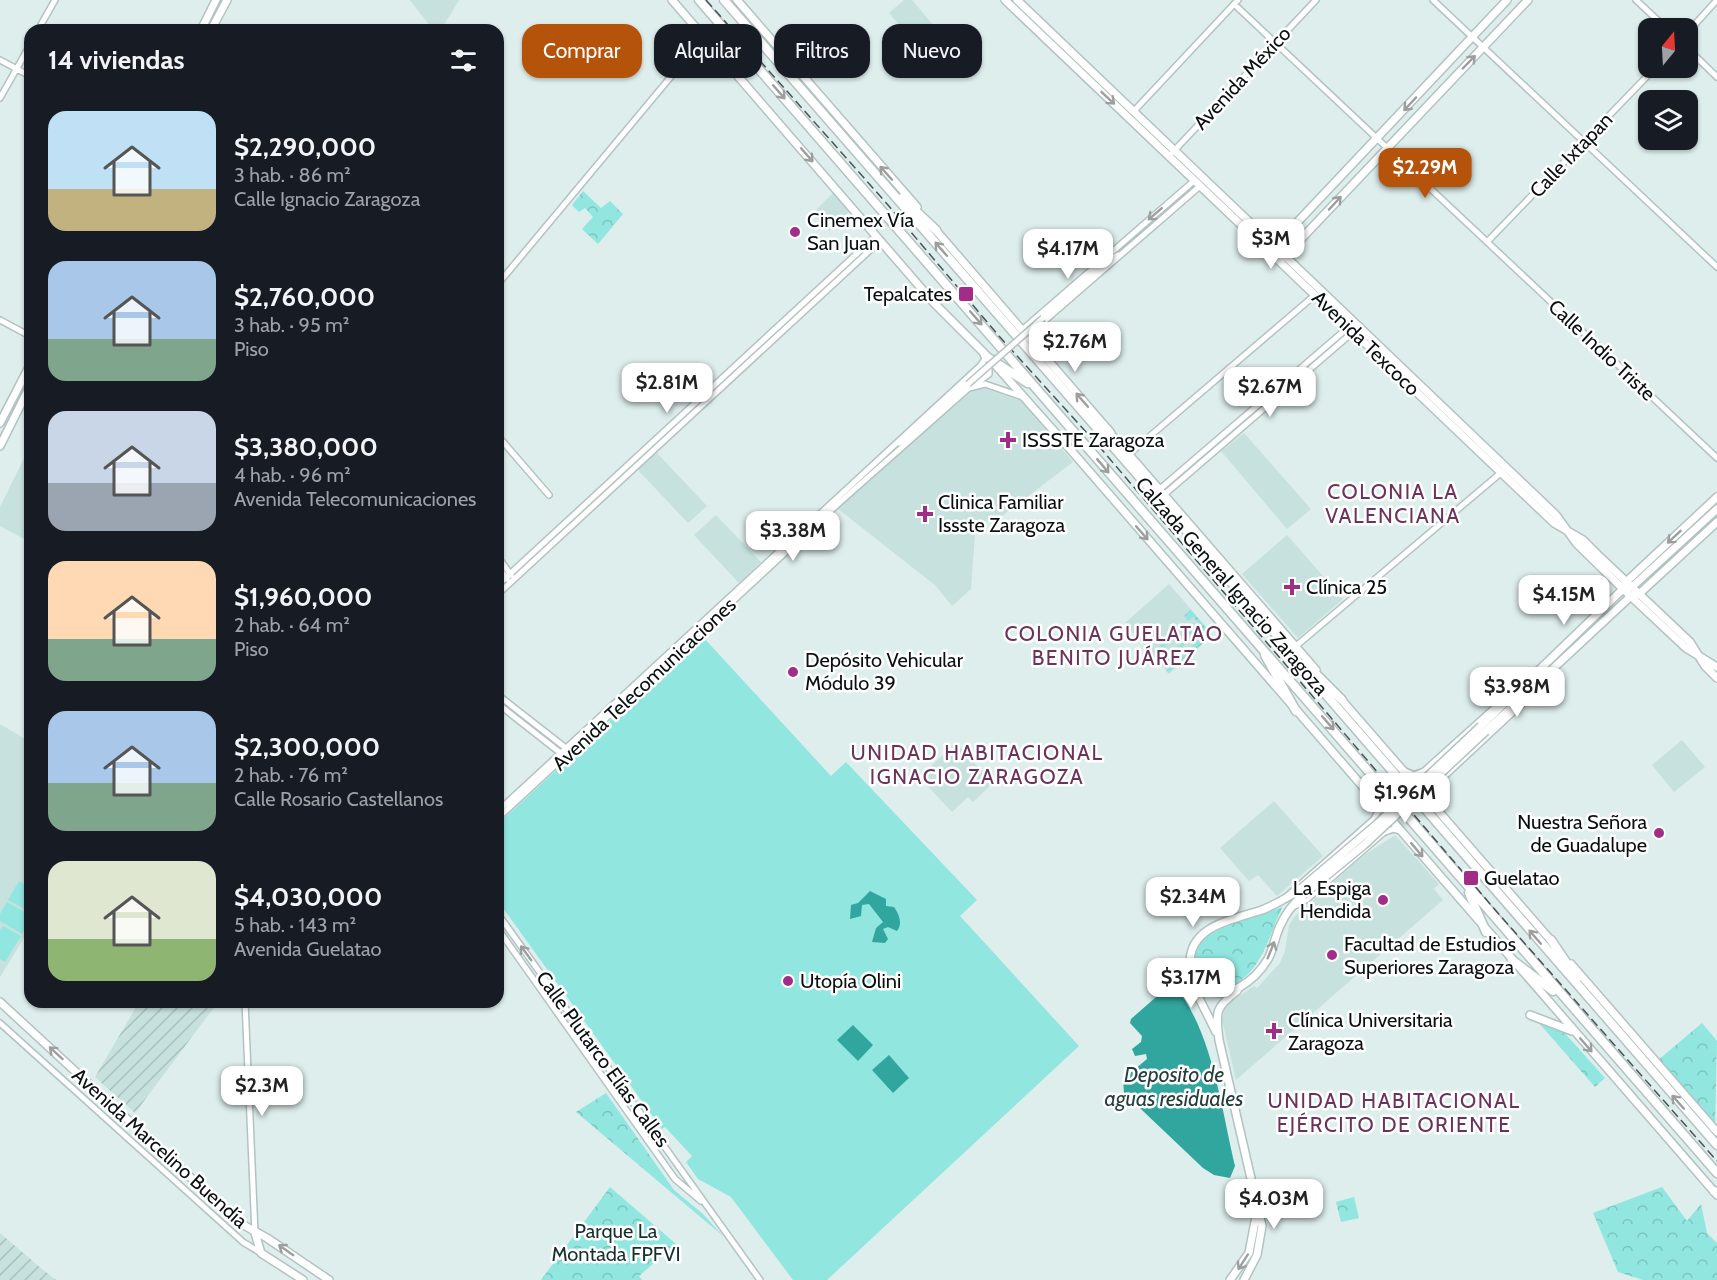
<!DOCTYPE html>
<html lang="es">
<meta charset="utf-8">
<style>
:root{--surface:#171b24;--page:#20242c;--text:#f1f3f6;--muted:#9ea1a6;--accent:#b45309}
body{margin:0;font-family:Cabin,sans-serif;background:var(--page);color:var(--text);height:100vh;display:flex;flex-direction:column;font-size:22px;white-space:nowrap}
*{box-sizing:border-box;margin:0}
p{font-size:20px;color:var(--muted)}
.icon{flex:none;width:33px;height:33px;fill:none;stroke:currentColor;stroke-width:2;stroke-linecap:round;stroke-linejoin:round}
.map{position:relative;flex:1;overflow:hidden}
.drawer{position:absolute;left:24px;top:24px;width:480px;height:984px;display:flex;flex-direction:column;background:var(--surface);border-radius:18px;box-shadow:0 2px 4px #0004}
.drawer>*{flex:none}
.banner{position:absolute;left:522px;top:24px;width:570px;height:54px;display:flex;gap:12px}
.needle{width:39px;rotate:18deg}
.fabs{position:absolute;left:1638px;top:18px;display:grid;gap:12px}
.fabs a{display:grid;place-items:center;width:60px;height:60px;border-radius:12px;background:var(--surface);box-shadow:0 2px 4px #0004;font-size:30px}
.price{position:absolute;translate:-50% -51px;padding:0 14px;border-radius:12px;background:#fff;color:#222;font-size:20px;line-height:39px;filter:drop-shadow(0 2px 3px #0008)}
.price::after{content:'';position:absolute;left:50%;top:36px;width:18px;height:14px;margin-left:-9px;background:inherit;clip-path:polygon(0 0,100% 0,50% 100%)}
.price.active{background:var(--accent);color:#fff}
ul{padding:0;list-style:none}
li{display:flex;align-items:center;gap:18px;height:150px;padding:0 24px}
li span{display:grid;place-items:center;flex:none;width:168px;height:120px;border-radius:18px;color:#555}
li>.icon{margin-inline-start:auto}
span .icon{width:72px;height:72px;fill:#fffc;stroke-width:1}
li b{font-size:26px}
h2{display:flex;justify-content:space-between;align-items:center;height:72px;padding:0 24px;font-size:26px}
.tag{padding:0 21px;border-radius:18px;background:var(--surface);box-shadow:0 2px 4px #0004;font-size:21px;line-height:54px}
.tag.active{background:var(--accent);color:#fff}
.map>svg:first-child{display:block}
</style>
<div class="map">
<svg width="1717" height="1280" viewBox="0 0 1717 1280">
<defs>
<pattern id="industrial-furrows" width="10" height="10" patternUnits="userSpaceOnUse" patternTransform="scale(1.5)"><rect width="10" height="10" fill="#c7e1de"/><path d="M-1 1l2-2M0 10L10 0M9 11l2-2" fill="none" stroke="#aac0bd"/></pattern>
<pattern id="park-crowns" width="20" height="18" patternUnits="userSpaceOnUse" patternTransform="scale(1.5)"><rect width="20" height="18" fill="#91e6df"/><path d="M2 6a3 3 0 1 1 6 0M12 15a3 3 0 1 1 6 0" fill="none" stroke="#7cc4be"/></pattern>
<pattern id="garden-furrows" width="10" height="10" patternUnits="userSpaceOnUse" patternTransform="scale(1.5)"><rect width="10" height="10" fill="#91e6df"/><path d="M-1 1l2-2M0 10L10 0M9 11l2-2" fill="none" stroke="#7cc4be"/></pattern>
</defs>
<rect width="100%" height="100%" fill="#ddeeec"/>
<path fill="#c7e1de" d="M410 0H459L441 30H433Z
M904 0H912L956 52 936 68 889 13Z
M833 193 850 211 829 231 813 213Z
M978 386 1022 401 1073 462 994 522 976 521 971 589 952 606 936 586 837 508Z
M1244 433 1311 509 1287 529 1221 451Z
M30 446V542L0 526V507Z
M656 452 707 506 688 523 637 469Z
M716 515 761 562 739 583 694 535Z
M1287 535 1343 599 1298 638 1242 574Z
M1169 584 1213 635 1169 674 1125 623Z
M0 724 30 742V928L0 977Z
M1682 740 1705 767 1674 792 1652 765Z
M956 743 993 783 973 802 968 797 952 812 919 777Z
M1274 801 1323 856 1277 896 1258 875 1249 881 1220 848Z
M1395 835 1439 884 1434 889 1443 900 1236 1080 1222 1020 1225 1006 1254 986 1257 988 1280 963 1285 951 1289 925 1294 917 1363 856Z"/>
<path fill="url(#industrial-furrows)" d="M139 1002H218L135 1113 95 1077Z
M0 1233 42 1269 56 1280H0Z"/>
<path fill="url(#park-crowns)" d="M583 191 601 208 610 201 623 214 598 244 582 229 593 217 585 208 579 212 572 205Z
M1717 498V519L1639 592 1628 581Z
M1282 907C1281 912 1277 918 1275 924 1265 950 1252 985 1219 989L1200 978C1175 927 1252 919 1282 907Z
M1538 1022 1562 1030 1605 1078 1595 1087Z
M1702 1023 1717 1041 1715 1127 1657 1061Z
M606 1093 674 1190 703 1214 723 1236 576 1112Z
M610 1187 676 1244 639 1276 642 1280H541Z
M1662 1187 1687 1221 1701 1204 1707 1233 1717 1243V1280H1643L1618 1272 1593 1213Z
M1354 1197 1359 1218 1341 1222 1336 1202Z"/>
<path fill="url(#garden-furrows)" d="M1191 610 1212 635 1168 673 1166 670 1172 665 1157 648 1175 633 1177 635 1163 648 1169 654 1183 642 1185 644 1171 657 1176 663 1205 633 1199 627 1190 635 1188 633 1199 623 1193 617 1188 621 1184 616Z"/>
<path fill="#91e6df" d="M702 636 831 776 846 762 977 900 960 916 1079 1046 827 1280H793L731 1197 698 1179 686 1162 692 1156 665 1127 662 1129 498 901V824Z
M19 881 30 888V912L8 900Z
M7 902 30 915V922L22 934 0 921V914Z
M3 926 21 936 5 962 0 959V930Z"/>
<path fill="#31a69f" d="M870 891 886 899V906L894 907C899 914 903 924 897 931L888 927 883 929 888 939 885 943 872 942 876 928 883 922 869 904 862 905 861 916 850 919 851 905 858 903Z
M1172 983C1212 1027 1221 1108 1235 1166L1230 1178 1214 1175 1203 1168 1124 1093 1123 1079 1147 1059 1146 1054 1135 1056 1132 1049 1141 1042 1142 1036 1130 1023 1131 1019Z
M853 1025 873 1045 858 1061 837 1040Z
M889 1055 909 1078 893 1093 872 1070Z"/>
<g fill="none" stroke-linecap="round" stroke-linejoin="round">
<g stroke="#b2c3c1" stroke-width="8">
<path id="minor" d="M1433 0 1717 267
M1636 0 1666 28
M1234 4 1717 458
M38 30 55 0
M1688 32 1717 0
M1688 49 1717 77
M0 60 30 76
M0 98 30 45
M1134 111 1238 0
M1172 153 1316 0
M1487 242 1655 68
M498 284 704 37
M1043 318 1108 260 1118 255
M0 320 30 336
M1022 330 1195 180
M1027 336 1200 186
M977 383 989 374V367L984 365
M498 436 549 495
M899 443 968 384
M1129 454 1315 295
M1160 489 1351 325
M1165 494 1360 326
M498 557 511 575
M498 567 507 579
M498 585 876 236
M498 594 880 241
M1296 646 1503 471
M498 695 567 749
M498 704 563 755
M1405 771 1414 775 1424 771 1533 673
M1430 801 1434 786 1535 692 1540 684
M498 811 980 366 985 359 983 354
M498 818 839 503 969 388 985 384 1023 397
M1286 897 1374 819 1378 811 1377 804
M1291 908 1306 900 1383 833 1393 829 1401 831
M498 914 760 1280
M498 929 675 1179 701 1201
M245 1002 255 1233
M0 1023 243 1242 261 1253"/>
</g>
<g stroke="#b2c3c1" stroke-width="10">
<path id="major" d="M672 0 934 303 990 359 1069 448 1717 1195
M737 0 917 207
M1005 0 1554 523 1583 540 1598 555 1690 642 1705 666 1717 678
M1017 0 1556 515 1577 544 1623 589 1686 648 1717 667
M201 30 216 0
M211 30 227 0
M933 227 1110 432
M1272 249 1507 0
M1284 257 1528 0
M0 423 30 365
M1119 443 1316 670
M0 446 30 386
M1631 588 1717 509
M1339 697 1554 944
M1481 726 1623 589 1626 582 1717 497
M1486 731 1631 596 1639 594 1717 522
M1298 891C1286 898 1275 905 1262 910 1235 919 1189 925 1190 964 1190 973 1196 982 1203 987 1227 1004 1256 979 1268 959 1274 948 1275 935 1281 924 1286 913 1294 903 1303 895
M1571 964 1717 1132
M1192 976 1195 990 1216 1032
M1237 991C1214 1008 1216 1013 1219 1040L1262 1226 1257 1255 1244 1280
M0 1002 240 1223 267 1238 329 1280
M1530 1015 1572 1031
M255 1233 261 1253 303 1280
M1230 1280 1249 1253 1257 1211"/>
</g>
<g stroke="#b2c3c1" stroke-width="11">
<path id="highway" d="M699 0 1717 1173
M724 0 1272 629 1302 667 1717 1145
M902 198 936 230
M990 359 1028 383
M1107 429 1121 449
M1265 655 1296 711
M1310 668 1342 700
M1469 893 1486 932
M1551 940 1577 978
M1512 960 1553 991
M1714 1191 1717 1192"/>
</g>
<use href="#minor" stroke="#fff" stroke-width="5"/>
<use href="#major" stroke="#fff" stroke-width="7"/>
<use href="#highway" stroke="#fff" stroke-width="8"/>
<path stroke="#4b5454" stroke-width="1.5" stroke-dasharray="9 4.5" stroke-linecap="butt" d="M706 0 888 205 999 336 1097 444 1497 912 1717 1161"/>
<g stroke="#b2c3c1" stroke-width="8" stroke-linecap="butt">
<path id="minor-bridge" d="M968 384 1043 318"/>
</g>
<g stroke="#b2c3c1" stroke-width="10" stroke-linecap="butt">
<path id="major-bridge" d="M1298 891 1377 824 1481 726
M1303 895 1364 845 1486 731"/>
</g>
<use href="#minor-bridge" stroke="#fff" stroke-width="5"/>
<use href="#major-bridge" stroke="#fff" stroke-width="7"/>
</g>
<defs><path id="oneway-shaft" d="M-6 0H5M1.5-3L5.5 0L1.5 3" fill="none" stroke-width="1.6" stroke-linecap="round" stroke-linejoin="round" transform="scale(1.5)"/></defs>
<g stroke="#9d9f9f">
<use href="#oneway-shaft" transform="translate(1469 62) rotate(-46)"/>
<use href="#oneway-shaft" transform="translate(779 92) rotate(49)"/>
<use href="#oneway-shaft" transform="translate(1108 98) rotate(43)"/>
<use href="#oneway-shaft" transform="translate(1410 104) rotate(133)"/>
<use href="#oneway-shaft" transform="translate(807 155) rotate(49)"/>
<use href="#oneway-shaft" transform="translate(886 173) rotate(-132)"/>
<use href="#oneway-shaft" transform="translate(1335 203) rotate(-47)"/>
<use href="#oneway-shaft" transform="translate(1155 214) rotate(139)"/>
<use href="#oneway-shaft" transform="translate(941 249) rotate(-131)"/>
<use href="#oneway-shaft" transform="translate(976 318) rotate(49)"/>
<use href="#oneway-shaft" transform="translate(1082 400) rotate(-131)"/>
<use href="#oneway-shaft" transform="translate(1103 466) rotate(50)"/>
<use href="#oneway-shaft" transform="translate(1142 533) rotate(49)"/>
<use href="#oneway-shaft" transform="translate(1674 537) rotate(137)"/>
<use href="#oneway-shaft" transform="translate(1328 723) rotate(49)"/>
<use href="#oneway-shaft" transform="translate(1417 850) rotate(50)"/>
<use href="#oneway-shaft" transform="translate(1535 937) rotate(-131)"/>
<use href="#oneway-shaft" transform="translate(1271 950) rotate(-68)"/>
<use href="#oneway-shaft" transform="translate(526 953) rotate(-126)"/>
<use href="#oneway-shaft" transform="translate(1586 1045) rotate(49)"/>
<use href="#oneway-shaft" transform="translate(56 1053) rotate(-138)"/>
<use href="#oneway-shaft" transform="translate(1678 1102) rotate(-132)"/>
<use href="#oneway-shaft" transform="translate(286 1250) rotate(-145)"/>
<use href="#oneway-shaft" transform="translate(1243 1262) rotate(123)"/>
</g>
<g fill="#a22d86" stroke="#fff" stroke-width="2">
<circle cx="795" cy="232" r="6"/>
<rect x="958" y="286" width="16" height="16" rx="3"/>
<path d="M1005 431h6v6h6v6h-6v6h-6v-6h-6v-6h6z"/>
<path d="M922 505h6v6h6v6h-6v6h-6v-6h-6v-6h6z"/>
<path d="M1289 578h6v6h6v6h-6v6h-6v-6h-6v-6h6z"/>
<circle cx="793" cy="672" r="6"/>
<circle cx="1659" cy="833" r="6"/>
<rect x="1463" y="870" width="16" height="16" rx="3"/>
<circle cx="1383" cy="900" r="6"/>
<circle cx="1332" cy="955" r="6"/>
<circle cx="788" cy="981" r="6"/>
<path d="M1271 1022h6v6h6v6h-6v6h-6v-6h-6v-6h6z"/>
</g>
<g text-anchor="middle" stroke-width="5" stroke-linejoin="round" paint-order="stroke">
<g font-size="20" fill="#0a1010" stroke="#fff">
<text transform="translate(1242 78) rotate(-47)" y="7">Avenida México</text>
<text transform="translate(1571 155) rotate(-46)" y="7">Calle Ixtapan</text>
<text transform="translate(1366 343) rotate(44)" y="7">Avenida Texcoco</text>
<text transform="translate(1602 350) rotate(43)" y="7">Calle Indio Triste</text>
<text transform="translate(1232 586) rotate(49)" y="7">Calzada General Ignacio Zaragoza</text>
<text transform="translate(644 684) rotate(-43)" y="7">Avenida Telecomunicaciones</text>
<text transform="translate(603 1059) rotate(54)" y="7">Calle Plutarco Elías Calles</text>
<text transform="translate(160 1148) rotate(42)" y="7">Avenida Marcelino Buendía</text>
</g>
<g font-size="20" fill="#0a1010" stroke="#fff" text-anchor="start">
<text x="807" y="227">Cinemex Vía<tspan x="807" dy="23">San Juan</tspan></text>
<text x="952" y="301" text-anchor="end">Tepalcates</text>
<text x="1022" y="447">ISSSTE Zaragoza</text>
<text x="938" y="509">Clinica Familiar<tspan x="938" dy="23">Issste Zaragoza</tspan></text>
<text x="1306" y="594">Clínica 25</text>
<text x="805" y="667">Depósito Vehicular<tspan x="805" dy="23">Módulo 39</tspan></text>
<text x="1647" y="829" text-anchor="end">Nuestra Señora<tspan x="1647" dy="23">de Guadalupe</tspan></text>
<text x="1484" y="885">Guelatao</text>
<text x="1371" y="895" text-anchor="end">La Espiga<tspan x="1371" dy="23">Hendida</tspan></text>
<text x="1344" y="951">Facultad de Estudios<tspan x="1344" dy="23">Superiores Zaragoza</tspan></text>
<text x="800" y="988">Utopía Olini</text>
<text x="1288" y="1027">Clínica Universitaria<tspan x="1288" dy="23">Zaragoza</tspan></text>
</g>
<g font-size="20" fill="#17302e" stroke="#fff">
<text x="616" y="1238">Parque La<tspan x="616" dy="23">Montada FPFVI</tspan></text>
</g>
<g font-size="21" letter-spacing="1.5" fill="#6c325c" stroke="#fff">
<text x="1393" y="499">COLONIA LA<tspan x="1393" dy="24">VALENCIANA</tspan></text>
<text x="1114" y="641">COLONIA GUELATAO<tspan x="1114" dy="24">BENITO JUÁREZ</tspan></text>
<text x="977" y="760">UNIDAD HABITACIONAL<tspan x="977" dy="24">IGNACIO ZARAGOZA</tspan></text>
<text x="1394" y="1108">UNIDAD HABITACIONAL<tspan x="1394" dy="24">EJÉRCITO DE ORIENTE</tspan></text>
</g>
<g font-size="21" font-style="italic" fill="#253e3c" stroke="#fff">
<text x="1174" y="1082">Deposito de<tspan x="1174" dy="24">aguas residuales</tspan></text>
</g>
</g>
</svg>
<div class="fabs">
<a><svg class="needle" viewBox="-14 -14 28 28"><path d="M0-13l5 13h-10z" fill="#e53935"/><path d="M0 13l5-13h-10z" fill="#9ea1a6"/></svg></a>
<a><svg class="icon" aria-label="layers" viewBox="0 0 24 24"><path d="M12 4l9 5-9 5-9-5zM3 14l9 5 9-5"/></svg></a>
</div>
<b class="price active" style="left:1425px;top:199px">$2.29M</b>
<b class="price" style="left:1271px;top:270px">$3M</b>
<b class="price" style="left:1068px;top:280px">$4.17M</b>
<b class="price" style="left:1075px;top:373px">$2.76M</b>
<b class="price" style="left:667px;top:414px">$2.81M</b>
<b class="price" style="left:1270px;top:418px">$2.67M</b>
<b class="price" style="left:793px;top:562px">$3.38M</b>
<b class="price" style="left:1564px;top:626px">$4.15M</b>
<b class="price" style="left:1517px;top:718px">$3.98M</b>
<b class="price" style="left:1405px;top:824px">$1.96M</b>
<b class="price" style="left:1193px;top:928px">$2.34M</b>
<b class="price" style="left:1191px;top:1009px">$3.17M</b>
<b class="price" style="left:262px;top:1117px">$2.3M</b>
<b class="price" style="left:1274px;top:1230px">$4.03M</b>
<div class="banner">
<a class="tag active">Comprar</a>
<a class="tag">Alquilar</a>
<a class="tag">Filtros</a>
<a class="tag">Nuevo</a>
</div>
<section class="drawer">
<h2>14 viviendas<svg class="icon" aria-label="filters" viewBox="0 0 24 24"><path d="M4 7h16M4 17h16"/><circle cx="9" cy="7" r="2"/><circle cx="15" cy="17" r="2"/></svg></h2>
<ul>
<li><span style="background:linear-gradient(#bfe0f5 65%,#c2b280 0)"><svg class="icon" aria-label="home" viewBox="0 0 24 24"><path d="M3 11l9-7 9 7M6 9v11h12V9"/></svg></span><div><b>$2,290,000</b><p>3 hab. · 86 m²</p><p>Calle Ignacio Zaragoza</p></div></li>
<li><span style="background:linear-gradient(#a9c7e8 65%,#7fa58c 0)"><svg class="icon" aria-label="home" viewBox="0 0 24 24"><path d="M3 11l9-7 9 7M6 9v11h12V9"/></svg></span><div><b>$2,760,000</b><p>3 hab. · 95 m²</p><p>Piso</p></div></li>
<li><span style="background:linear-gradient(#c9d6e8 60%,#9aa5b1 0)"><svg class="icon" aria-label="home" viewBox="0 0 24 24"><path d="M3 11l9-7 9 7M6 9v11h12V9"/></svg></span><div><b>$3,380,000</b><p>4 hab. · 96 m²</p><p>Avenida Telecomunicaciones</p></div></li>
<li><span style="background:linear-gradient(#ffd9b3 65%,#7fa58c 0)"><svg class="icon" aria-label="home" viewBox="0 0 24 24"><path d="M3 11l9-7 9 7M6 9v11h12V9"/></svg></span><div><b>$1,960,000</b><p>2 hab. · 64 m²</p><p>Piso</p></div></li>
<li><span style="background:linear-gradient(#a9c7e8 60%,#7fa58c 0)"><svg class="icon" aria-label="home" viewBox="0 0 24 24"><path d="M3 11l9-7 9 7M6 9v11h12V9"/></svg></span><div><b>$2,300,000</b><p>2 hab. · 76 m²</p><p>Calle Rosario Castellanos</p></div></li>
<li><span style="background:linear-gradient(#dfe7d0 65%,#8fb573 0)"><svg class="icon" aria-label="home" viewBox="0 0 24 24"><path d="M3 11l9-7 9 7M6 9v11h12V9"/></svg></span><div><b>$4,030,000</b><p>5 hab. · 143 m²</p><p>Avenida Guelatao</p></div></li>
</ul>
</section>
</div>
